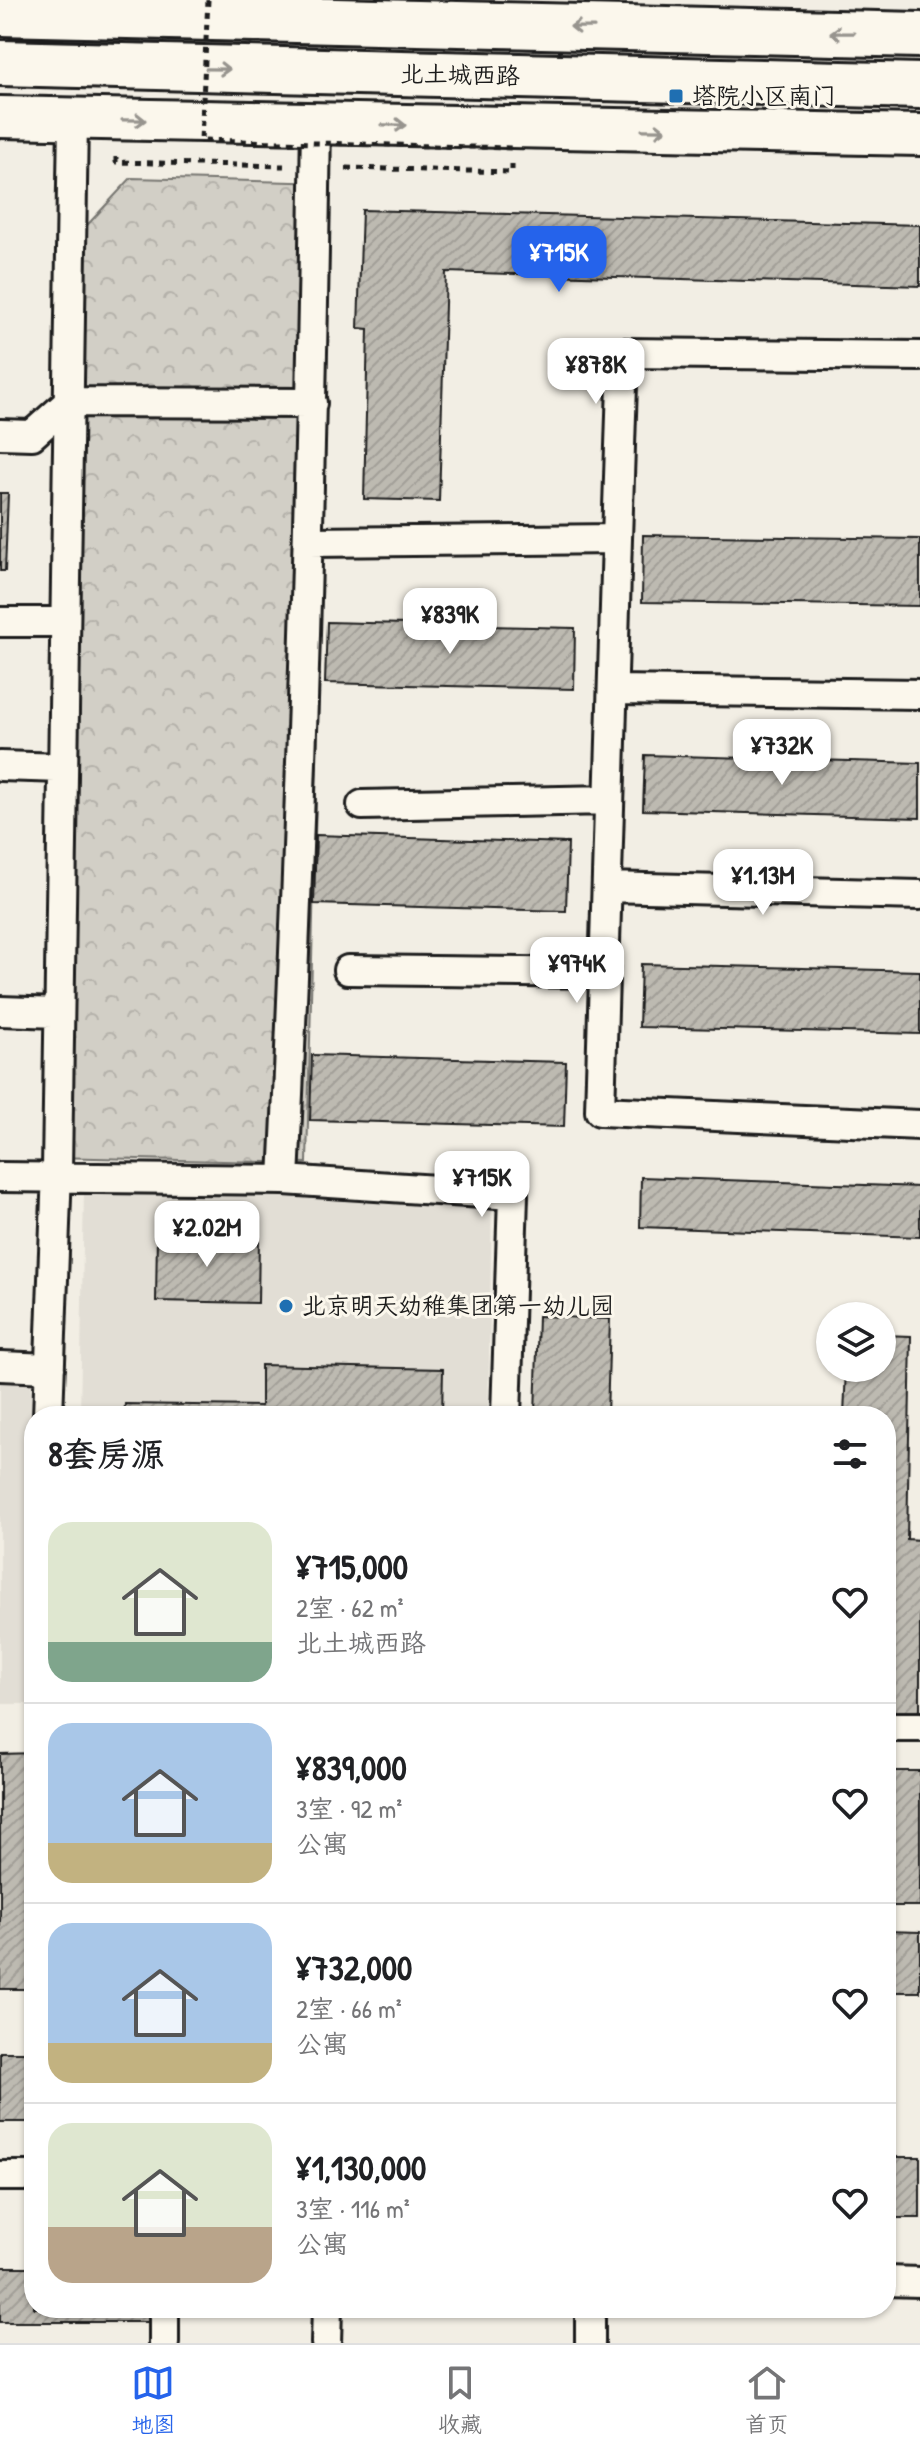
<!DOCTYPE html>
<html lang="zh">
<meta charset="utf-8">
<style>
:root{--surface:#fff;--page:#f2f2f2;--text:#202124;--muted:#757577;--line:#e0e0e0;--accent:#2563eb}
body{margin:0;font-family:"Patrick Hand","LXGW WenKai TC",sans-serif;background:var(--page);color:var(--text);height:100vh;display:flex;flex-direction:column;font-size:30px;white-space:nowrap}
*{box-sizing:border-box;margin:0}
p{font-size:26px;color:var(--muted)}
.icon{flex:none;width:44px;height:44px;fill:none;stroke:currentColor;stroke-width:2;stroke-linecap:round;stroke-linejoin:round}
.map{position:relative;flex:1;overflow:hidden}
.details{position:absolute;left:24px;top:1406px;width:872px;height:912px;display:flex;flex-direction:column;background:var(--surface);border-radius:32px;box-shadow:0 2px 6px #0004}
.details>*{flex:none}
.fabs{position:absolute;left:816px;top:1302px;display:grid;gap:16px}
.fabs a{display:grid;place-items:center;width:80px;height:80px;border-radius:50%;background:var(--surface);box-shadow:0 2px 6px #0004;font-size:40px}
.price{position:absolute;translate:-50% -68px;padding:0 18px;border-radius:16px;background:#fff;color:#222;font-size:26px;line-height:52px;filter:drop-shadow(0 2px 4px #0008)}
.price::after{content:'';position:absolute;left:50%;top:48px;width:24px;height:18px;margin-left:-12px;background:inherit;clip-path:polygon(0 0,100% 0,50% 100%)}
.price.current{background:var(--accent);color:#fff}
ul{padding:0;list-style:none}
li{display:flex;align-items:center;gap:24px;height:200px;padding:0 24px}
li+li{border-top:2px solid var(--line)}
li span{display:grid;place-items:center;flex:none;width:224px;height:160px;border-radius:24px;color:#555}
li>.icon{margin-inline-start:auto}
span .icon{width:96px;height:96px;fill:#fffc;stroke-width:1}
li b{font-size:34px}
h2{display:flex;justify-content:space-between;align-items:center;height:96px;padding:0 24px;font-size:34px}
.menu{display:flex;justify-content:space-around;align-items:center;height:112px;border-top:2px solid var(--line);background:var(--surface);font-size:22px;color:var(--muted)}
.menu a{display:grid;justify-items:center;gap:4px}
.menu .current{color:var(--accent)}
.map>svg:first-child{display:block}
</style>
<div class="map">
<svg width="920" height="2343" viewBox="0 0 920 2343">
<defs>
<pattern id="park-crowns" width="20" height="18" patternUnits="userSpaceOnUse" patternTransform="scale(2)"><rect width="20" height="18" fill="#d2cfc6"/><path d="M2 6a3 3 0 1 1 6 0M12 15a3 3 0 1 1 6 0" fill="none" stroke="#b4b1aa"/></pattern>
<pattern id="building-hatch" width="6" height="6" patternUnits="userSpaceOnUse" patternTransform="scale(2)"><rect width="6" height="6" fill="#bdbab1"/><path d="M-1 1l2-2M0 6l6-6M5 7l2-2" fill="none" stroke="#a29f98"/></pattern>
</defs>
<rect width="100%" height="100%" fill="#f2eee4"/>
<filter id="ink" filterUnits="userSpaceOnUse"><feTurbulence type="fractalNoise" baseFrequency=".0125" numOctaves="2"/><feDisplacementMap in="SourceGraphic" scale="16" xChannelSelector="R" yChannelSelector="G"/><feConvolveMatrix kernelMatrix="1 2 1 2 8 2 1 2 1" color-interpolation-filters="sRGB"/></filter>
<g filter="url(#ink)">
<path fill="#e2ded5" d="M84 1188 492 1195 488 1416H80Z
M0 1378H31L28 1704H0Z"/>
<path fill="url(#park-crowns)" stroke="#777671" stroke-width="2" d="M131 178 331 183 307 1163 53 1157 79 234Z"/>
<path fill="url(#building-hatch)" stroke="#1c1c1c" stroke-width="2" d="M362 210 920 225V286L446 272 439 501 364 499 368 329 358 328Z
M0 493H8L5 571H0Z
M643 535 920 539V606L642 602Z
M327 622 575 628 574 689 325 683Z
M645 755 920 763V818L643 810Z
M316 835 568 843 566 911 314 904Z
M641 964 920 971V1034L639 1027Z
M312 1055 566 1062 564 1127 310 1120Z
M641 1177 920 1187V1237L640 1227Z
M157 1234 259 1237 258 1303 156 1301Z
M538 1316 610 1319 607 1416H535Z
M882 1335 911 1336 907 1539 920 1540V1717L886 1716V1416H844L846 1368H882Z
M261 1365 443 1369 442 1416H124L125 1404 261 1406Z
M34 1753V1989H0V1754Z
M886 1771H920V1906H886Z
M886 1931 920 1932V1992H886Z
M0 2052H34V2122H0Z
M886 2157H920V2218H886Z
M0 2267H34V2308H155V2322H0Z"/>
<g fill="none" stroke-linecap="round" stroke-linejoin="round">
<g stroke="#1c1c1c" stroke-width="34">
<path id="street" d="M0 434 32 435 69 402 312 403
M617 539 600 1111 920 1125
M308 542 617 539 623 353 920 356
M0 622H65
M613 690 920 694
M0 766 63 768
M362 805 609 800
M607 887 920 895
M348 970 604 973
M0 1011 59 1013
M0 1177 284 1180C301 828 311 476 316 123
M284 1180 513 1195 506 1416
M0 1366 50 1368
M48 1416 57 1170 73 119
M886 1727H920
M0 2176H34
M886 2281 920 2282
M164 2343V2308
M326 2343 327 2308
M590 2343V2308"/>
</g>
<g stroke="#1c1c1c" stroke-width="46">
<path id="secondary" d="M0 117 920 135"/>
</g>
<g stroke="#1c1c1c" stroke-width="50">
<path id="primary" d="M0 13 920 35
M0 63 920 86"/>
</g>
<path stroke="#1c1c1c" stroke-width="5" stroke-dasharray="6 6" stroke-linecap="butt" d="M116 157V162L284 166
M346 168 512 172V164"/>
<use href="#street" stroke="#fbf7ec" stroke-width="28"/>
<use href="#secondary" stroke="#fbf7ec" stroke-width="40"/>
<use href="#primary" stroke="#fbf7ec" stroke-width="44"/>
<path stroke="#1c1c1c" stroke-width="5" stroke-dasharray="6 6" stroke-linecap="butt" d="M208 0 201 140 511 148"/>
</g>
<defs><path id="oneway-shaft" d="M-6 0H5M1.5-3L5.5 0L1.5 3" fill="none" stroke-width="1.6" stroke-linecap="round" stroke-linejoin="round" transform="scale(2)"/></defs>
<g stroke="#97948e">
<use href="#oneway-shaft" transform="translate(582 27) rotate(-179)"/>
<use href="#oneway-shaft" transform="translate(842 33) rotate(-179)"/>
<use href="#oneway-shaft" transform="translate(218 69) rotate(1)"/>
<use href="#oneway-shaft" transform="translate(134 120) rotate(1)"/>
<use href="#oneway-shaft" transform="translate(394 125) rotate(1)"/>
<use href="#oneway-shaft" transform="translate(654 130) rotate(1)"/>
</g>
</g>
<g fill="#1f6fb2" stroke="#fbf7ec" stroke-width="3">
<rect x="668" y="88" width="16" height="16" rx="4"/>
<circle cx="286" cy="1306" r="8"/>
</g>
<g text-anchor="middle" stroke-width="6" stroke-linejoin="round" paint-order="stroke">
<g font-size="24" fill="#1c1c1c" stroke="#fbf7ec">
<text transform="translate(460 75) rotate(1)" y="8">北土城西路</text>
</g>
<g font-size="24" fill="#1c1c1c" stroke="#fbf7ec" text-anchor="start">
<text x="692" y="104">塔院小区南门</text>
<text x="302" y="1314">北京明天幼稚集团第一幼儿园</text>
</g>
</g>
</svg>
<div class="fabs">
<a><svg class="icon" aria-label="layers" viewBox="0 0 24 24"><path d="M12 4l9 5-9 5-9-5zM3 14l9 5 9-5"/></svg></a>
</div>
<b class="price current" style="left:559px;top:294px">¥715K</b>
<b class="price" style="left:596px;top:406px">¥878K</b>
<b class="price" style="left:450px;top:656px">¥839K</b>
<b class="price" style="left:782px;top:787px">¥732K</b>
<b class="price" style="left:763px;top:917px">¥1.13M</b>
<b class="price" style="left:577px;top:1005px">¥974K</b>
<b class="price" style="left:482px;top:1219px">¥715K</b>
<b class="price" style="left:207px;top:1269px">¥2.02M</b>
<section class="details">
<h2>8套房源<svg class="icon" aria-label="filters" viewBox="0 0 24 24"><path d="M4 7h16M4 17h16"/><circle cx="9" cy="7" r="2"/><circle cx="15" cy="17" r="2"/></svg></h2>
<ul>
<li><span style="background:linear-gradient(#dfe7d0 75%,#7fa58c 0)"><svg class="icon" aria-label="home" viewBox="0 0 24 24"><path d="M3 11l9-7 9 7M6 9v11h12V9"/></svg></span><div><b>¥715,000</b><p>2室 · 62 m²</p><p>北土城西路</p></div><svg class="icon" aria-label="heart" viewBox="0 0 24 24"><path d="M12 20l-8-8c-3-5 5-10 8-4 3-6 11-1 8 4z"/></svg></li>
<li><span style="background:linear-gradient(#a9c7e8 75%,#c2b280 0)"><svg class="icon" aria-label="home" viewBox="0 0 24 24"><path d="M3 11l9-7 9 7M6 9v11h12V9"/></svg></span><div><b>¥839,000</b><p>3室 · 92 m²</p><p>公寓</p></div><svg class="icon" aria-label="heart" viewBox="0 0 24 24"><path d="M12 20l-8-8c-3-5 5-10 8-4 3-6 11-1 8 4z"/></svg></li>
<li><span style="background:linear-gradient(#a9c7e8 75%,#c2b280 0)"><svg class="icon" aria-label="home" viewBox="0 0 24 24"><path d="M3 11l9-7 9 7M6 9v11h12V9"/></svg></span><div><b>¥732,000</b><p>2室 · 66 m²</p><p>公寓</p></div><svg class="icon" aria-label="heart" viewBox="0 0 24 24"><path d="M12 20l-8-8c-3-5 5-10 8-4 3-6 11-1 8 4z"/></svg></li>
<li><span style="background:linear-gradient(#dfe7d0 65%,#b9a48a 0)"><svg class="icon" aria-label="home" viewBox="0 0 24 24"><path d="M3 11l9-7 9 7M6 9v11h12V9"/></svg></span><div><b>¥1,130,000</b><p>3室 · 116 m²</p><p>公寓</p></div><svg class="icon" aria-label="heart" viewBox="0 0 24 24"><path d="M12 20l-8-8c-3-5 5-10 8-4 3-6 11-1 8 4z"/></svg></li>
</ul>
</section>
</div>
<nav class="menu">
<a class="current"><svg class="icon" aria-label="map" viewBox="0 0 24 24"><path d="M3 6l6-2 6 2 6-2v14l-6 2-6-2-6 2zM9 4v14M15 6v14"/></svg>地图</a>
<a><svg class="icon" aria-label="saved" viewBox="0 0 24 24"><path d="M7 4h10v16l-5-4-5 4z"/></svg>收藏</a>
<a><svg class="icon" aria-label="home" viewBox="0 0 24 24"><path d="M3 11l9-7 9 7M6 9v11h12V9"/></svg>首页</a>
</nav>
